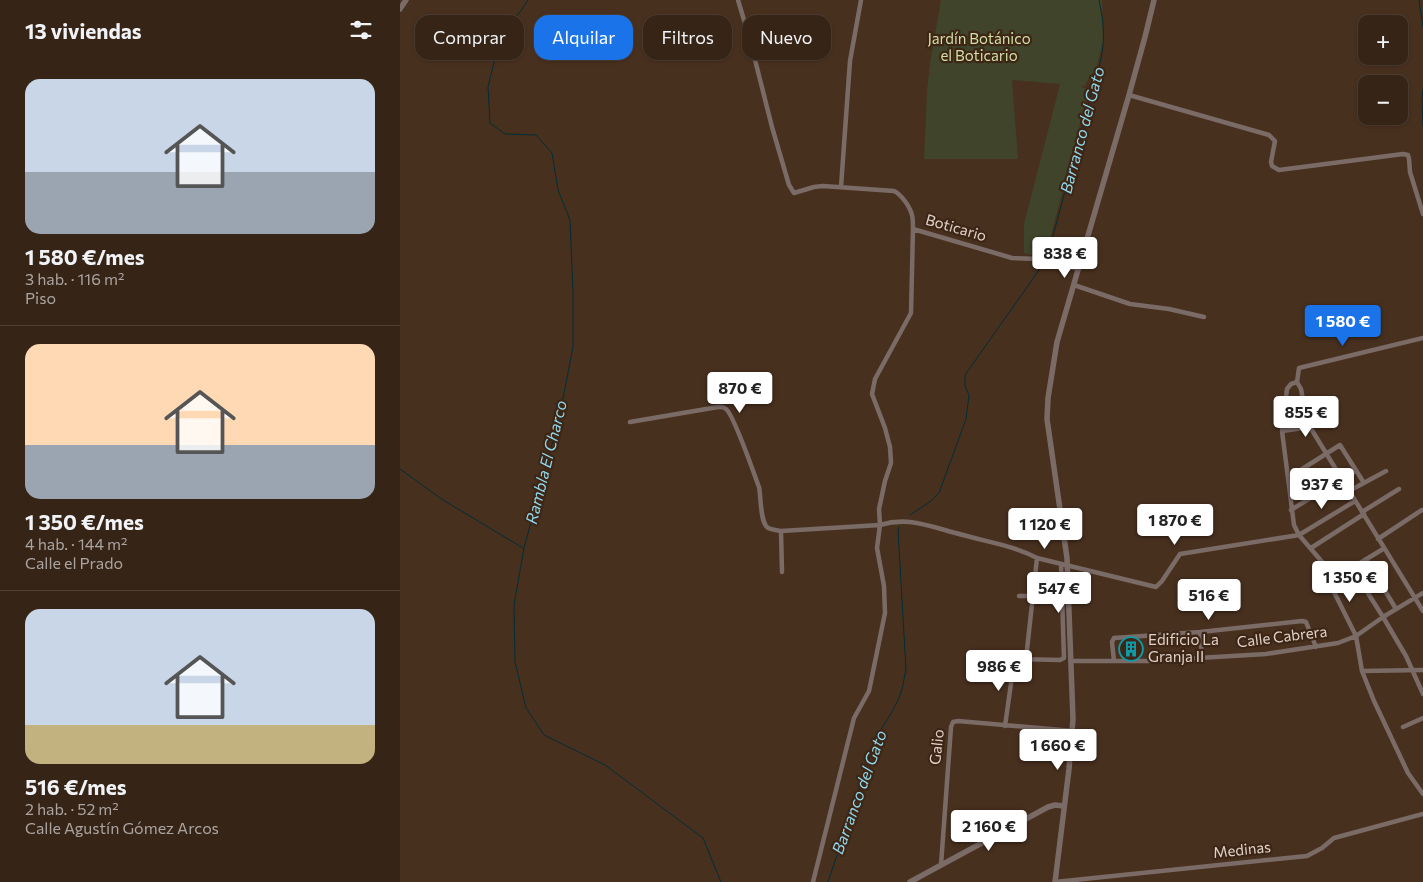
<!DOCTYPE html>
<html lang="es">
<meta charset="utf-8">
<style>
:root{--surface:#362417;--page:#413024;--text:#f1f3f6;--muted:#aaa4a1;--line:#504136;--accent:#1a73e8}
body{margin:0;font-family:Commissioner,sans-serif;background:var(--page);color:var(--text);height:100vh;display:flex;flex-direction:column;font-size:19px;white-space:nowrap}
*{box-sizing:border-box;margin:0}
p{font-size:16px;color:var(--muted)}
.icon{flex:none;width:28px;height:28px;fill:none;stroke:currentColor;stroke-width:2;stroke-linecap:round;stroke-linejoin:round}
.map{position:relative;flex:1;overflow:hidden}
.panel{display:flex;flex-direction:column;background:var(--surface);width:400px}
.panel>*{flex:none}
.top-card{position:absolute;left:15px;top:15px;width:475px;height:45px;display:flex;gap:10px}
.fabs{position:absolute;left:958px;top:15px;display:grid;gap:10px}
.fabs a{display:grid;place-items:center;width:50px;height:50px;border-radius:10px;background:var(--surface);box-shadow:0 1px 4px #0004,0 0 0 1px var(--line);font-size:25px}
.price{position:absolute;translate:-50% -42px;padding:0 11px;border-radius:5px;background:#fff;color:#222;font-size:16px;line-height:32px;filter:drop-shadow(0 1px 2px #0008)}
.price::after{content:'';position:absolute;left:50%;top:30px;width:15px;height:11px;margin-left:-8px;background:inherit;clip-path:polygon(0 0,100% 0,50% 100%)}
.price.selected{background:var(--accent);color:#fff}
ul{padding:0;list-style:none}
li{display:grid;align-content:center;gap:10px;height:265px;padding:0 25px}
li+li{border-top:1px solid var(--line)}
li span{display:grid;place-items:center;height:155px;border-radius:15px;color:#555}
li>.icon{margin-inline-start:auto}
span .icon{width:90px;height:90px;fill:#fffc;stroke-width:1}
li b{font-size:21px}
h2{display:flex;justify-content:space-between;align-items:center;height:60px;padding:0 25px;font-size:21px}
.tag{padding:0 18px;border-radius:15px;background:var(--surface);box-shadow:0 1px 4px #0004,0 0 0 1px var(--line);font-size:18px;line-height:45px}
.tag.selected{background:var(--accent);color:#fff}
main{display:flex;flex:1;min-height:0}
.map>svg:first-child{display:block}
</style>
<main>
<section class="panel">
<h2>13 viviendas<svg class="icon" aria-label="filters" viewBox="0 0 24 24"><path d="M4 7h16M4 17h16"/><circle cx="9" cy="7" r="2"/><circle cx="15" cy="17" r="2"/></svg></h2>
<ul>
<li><span style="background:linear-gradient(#c9d6e8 60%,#9aa5b1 0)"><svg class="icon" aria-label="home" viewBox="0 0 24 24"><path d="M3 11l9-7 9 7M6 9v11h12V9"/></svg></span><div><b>1 580 €/mes</b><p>3 hab. · 116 m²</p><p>Piso</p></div></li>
<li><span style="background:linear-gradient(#ffd9b3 65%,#9aa5b1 0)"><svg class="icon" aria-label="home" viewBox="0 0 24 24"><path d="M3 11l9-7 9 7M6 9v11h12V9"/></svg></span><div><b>1 350 €/mes</b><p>4 hab. · 144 m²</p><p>Calle el Prado</p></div></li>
<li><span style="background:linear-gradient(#c9d6e8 75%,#c2b280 0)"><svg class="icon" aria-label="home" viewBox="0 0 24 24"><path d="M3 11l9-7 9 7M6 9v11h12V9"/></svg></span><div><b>516 €/mes</b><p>2 hab. · 52 m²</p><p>Calle Agustín Gómez Arcos</p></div></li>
</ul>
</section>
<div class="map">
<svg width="1023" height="882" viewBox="0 0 1023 882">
<rect width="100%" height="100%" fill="#48301f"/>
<path fill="#3f442a" d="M541 0H702L703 41 697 66 684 86H680L689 90 645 258 624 253V224L660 84 612 80 618 159H524L527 91 530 63Z"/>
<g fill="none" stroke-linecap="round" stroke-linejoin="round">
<path stroke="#022d36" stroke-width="1" d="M128 0 122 9 107 29 97 50 88 87 90 123 105 134 136 135 152 153 158 190 170 220 173 293V347L160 414 124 548 114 605 115 662 126 708 144 735 205 765 303 838 321 882
M1019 0 1023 27
M1023 89 1022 99 1023 126
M647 258 695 80C705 49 706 32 699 0
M0 469 43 500 123 548
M510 515 531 501 539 493 566 419 569 395 565 386V375L644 263
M428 882 476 738C485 722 497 707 502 689 504 683 504 676 506 670L498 530 499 527"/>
<path stroke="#7b6b67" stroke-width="4.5" d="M338 0 350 40 372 127 389 185 394 193 414 187 423 186 494 191C502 195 510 207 512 215 513 219 513 224 513 229L612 258 640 259 679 269
M729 95 869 135 875 141 871 162 872 166 879 170 1003 154 1008 155 1009 159 1010 172 1023 214
M441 187 450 61 461 0
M674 285 730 304 769 309 804 317
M1023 338 899 368 897 382 891 384 887 389 882 431 894 525 899 535 923 563 929 582 956 636 962 671 974 701 1008 773 1023 794
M897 382 901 389 905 411 910 427 1023 611
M230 422 318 407C322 407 323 406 326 409 334 415 354 474 359 487 361 496 360 523 368 528 372 530 377 530 381 531
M882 431 910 427 923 422
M888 478 940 445 964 483
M949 491 986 471
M891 510 956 470
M962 512 999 489
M978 539 1022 510
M911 548 964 514
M966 559 996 609
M952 568 983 617 1006 656 1023 694
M382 572 381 531 480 525C490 522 500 521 510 522 528 524 546 531 563 535 588 542 615 546 637 558L756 587 762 581 780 554 899 535 955 501
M929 582 983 549
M619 596H661
M800 632 802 658
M626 659 637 558
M671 661H748L866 654 938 643 956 636 983 617 1023 593
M714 661 712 642 714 638 800 632 902 621 906 622 916 647
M962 671 1023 670
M605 726 614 662 616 659 660 660 664 658 661 564
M1003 727 1023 718
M541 865 551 727 553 722 558 721 673 731
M413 882 454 718 469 691 485 613 484 586 477 548 480 525 479 509 485 481 491 463 490 447 485 428 472 394 475 379 511 313 513 229
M655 882 907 856 922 848 934 838 1023 814"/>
<path stroke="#7b6b67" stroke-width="5.5" d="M0 9 6 0
M510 882 648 807 655 805 664 806
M655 882 669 769 673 719 667 558 647 419 648 398 657 342 729 95 745 37 754 0"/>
</g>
<defs>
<g id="building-ring" transform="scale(1.25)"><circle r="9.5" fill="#3d2616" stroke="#0f9aa8" stroke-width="1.5"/><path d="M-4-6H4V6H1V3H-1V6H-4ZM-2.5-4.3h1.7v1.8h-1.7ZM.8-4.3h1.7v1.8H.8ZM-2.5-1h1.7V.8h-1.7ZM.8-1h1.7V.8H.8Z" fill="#0f9aa8"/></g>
</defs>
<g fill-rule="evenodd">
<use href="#building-ring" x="731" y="649"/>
</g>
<g text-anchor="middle" stroke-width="4.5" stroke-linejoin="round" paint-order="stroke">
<g font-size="15" fill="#d2dea5" stroke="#3d2616">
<text x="579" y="44">Jardín Botánico<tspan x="579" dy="17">el Boticario</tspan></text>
</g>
<g font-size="15" fill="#e0d1c7" stroke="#3d2616">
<text transform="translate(556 228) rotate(16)" y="5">Boticario</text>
<text transform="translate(882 637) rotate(-7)" y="5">Calle Cabrera</text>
<text transform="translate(537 747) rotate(-84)" y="5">Galio</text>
<text transform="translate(842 850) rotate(-6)" y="5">Medinas</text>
</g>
<g font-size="15" fill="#e0d1c7" stroke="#3d2616" text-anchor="start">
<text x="748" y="645">Edificio La<tspan x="748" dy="17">Granja II</tspan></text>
</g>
<g font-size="16" font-style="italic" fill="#8fd7ea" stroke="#3d2616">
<text transform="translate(682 130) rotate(-75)" y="6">Barranco del Gato</text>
<text transform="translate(146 462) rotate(-76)" y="6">Rambla El Charco</text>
<text transform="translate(459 792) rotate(-70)" y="6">Barranco del Gato</text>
</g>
</g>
</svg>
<div class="fabs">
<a>+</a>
<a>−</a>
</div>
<b class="price" style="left:665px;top:279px">838 €</b>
<b class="price selected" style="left:943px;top:347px">1 580 €</b>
<b class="price" style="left:340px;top:414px">870 €</b>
<b class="price" style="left:906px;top:438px">855 €</b>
<b class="price" style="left:922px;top:510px">937 €</b>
<b class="price" style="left:775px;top:546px">1 870 €</b>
<b class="price" style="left:645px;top:550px">1 120 €</b>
<b class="price" style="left:950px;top:603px">1 350 €</b>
<b class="price" style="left:659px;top:614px">547 €</b>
<b class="price" style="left:809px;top:621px">516 €</b>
<b class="price" style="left:599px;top:692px">986 €</b>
<b class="price" style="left:658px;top:771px">1 660 €</b>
<b class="price" style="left:589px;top:852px">2 160 €</b>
<div class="top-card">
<a class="tag">Comprar</a>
<a class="tag selected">Alquilar</a>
<a class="tag">Filtros</a>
<a class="tag">Nuevo</a>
</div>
</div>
</main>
